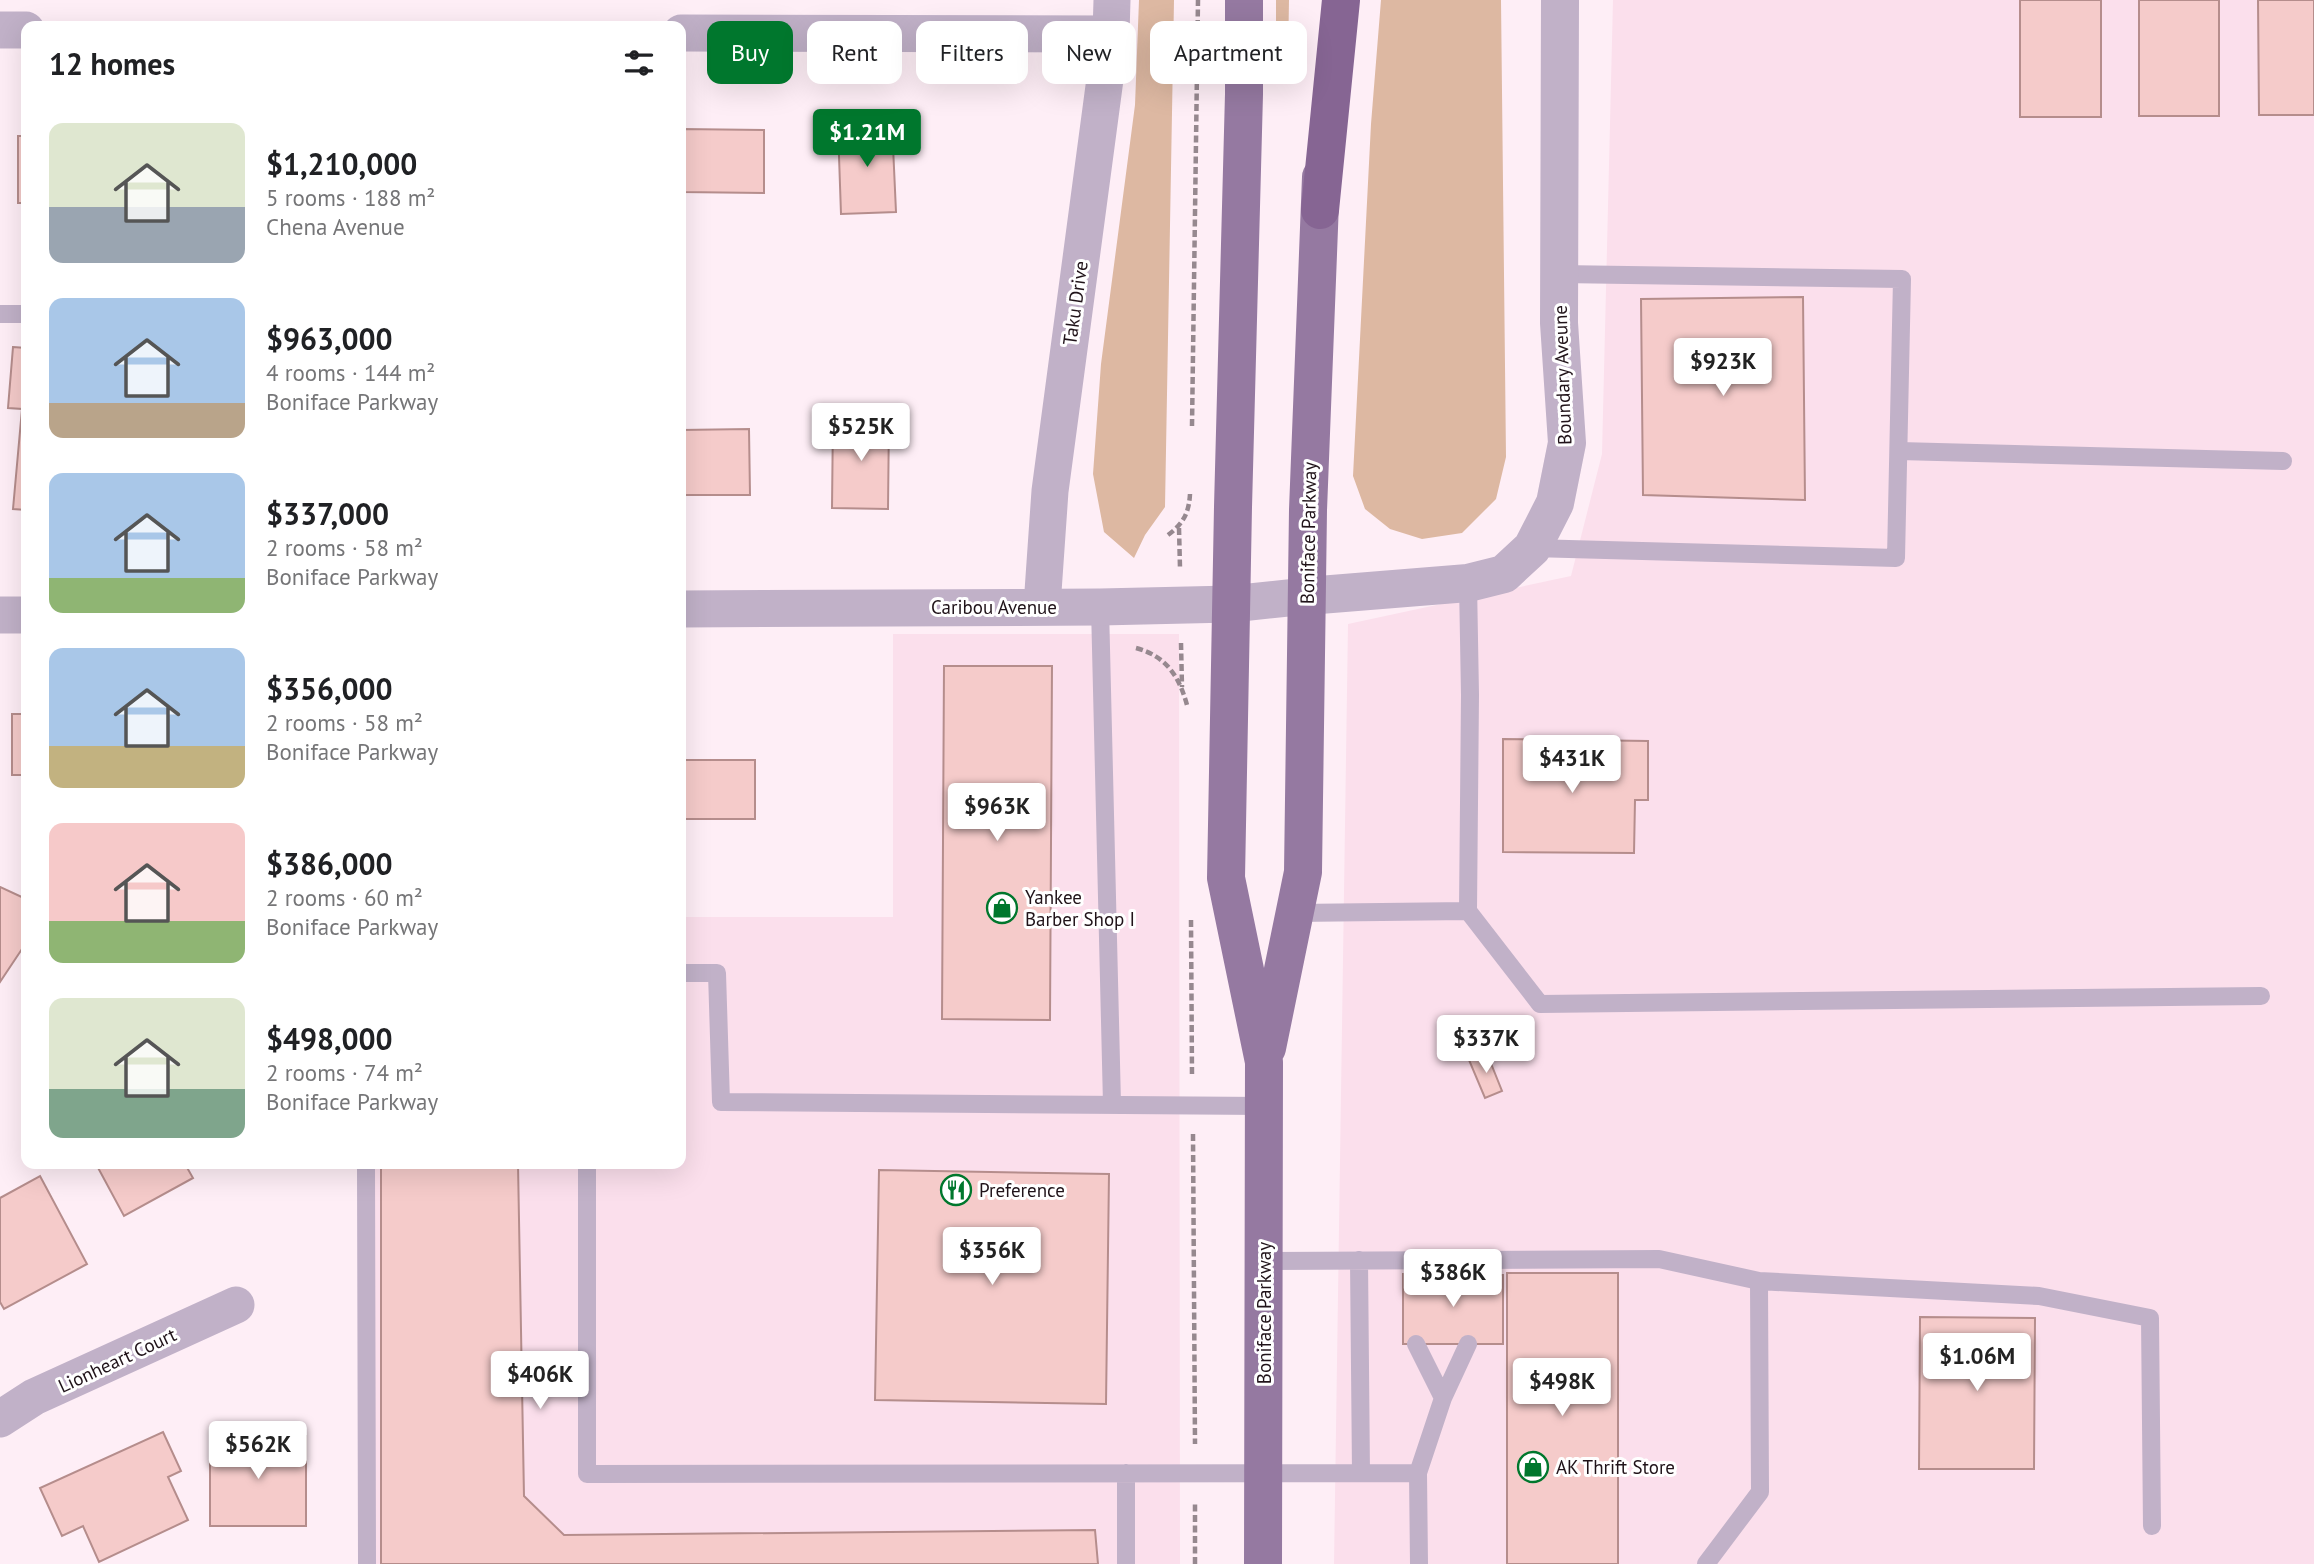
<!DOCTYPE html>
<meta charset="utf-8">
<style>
:root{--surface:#fff;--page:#f2f2f2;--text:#202124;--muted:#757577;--accent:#00772d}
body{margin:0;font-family:"PT Sans",sans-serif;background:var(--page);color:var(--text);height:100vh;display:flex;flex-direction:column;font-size:26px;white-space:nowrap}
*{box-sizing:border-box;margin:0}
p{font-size:23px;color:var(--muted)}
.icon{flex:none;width:38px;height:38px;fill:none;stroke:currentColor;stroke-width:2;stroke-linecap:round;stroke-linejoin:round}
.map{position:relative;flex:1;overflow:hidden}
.side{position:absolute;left:21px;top:21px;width:665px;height:1148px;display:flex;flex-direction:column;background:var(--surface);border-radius:14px;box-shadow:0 7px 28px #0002}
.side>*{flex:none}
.guide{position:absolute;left:707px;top:21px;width:665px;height:63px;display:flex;gap:14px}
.price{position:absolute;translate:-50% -60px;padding:0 16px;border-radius:7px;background:#fff;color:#222;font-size:23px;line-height:46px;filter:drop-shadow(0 2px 4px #0008)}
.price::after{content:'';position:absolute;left:50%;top:42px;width:21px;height:16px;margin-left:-10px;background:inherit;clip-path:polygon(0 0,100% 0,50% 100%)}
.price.selected{background:var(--accent);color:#fff}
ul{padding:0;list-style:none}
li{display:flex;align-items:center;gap:21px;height:175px;padding:0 28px}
li span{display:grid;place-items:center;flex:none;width:196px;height:140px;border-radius:14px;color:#555}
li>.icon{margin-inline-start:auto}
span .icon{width:84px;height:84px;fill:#fffc;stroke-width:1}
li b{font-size:30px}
h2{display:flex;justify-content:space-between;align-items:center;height:84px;padding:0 28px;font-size:30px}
.chip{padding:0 24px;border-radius:14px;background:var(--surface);box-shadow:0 7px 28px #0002;font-size:24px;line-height:63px}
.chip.selected{background:var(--accent);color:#fff}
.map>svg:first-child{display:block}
</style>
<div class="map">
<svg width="2314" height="1564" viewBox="0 0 2314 1564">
<rect width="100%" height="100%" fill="#feeef6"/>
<path fill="#fbdfec" d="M1613 0H2314V1564H1334L1348 624 1571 576 1602 454Z
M893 634H1179L1180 1564H373V1164H681V917H893Z"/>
<path fill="#ddb8a2" d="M1139 0H1174L1165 507 1145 535 1134 558 1104 532 1093 474 1101 364 1135 105Z
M1276 0H1289L1288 58 1276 57Z
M1381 0H1501L1506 457 1496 499 1462 533 1422 539 1390 529 1365 509 1353 476 1371 124Z"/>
<path fill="#f5cbca" stroke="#b58d8c" stroke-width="2" d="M2020 0H2101V117H2020Z
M2139 0H2219V116H2139Z
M2258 0H2314V115H2259Z
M892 124 896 212 841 214 838 127Z
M681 129 764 130V193L681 192Z
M18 136H26V203H18Z
M1803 297 1805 500 1643 495 1641 299Z
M13 347 26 348V510L13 509 22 409 8 408Z
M833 416 889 417 888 509 832 508Z
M749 429 750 495H681V430Z
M944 666H1052L1050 1020 942 1019Z
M12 714H26V775H12Z
M1503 739 1648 741V800H1635L1634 853 1503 852Z
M681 760H755V819H681Z
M0 887 26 899V943L0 982Z
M1486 1051 1502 1091 1485 1098 1469 1060Z
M96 1164H185L193 1178 124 1216Z
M381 1164H518L524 1496 564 1535 1095 1530 1098 1564H381Z
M879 1170 1109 1174 1106 1404 875 1400Z
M40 1176 87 1264 4 1309 0 1302V1198Z
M1507 1273H1618V1564H1507Z
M1403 1274 1503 1275V1344H1403Z
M1920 1317 2035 1318 2034 1469H1919Z
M163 1432 181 1471 168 1477 188 1520 99 1562 83 1526 62 1536 40 1488Z
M210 1436H306V1526H210Z"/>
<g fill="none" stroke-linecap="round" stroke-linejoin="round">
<path stroke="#96888f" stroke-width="4.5" stroke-dasharray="7 3.5" stroke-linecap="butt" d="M1192 426 1198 0
M1179 528 1180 568
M1168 535C1183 524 1189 513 1190 494
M1181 643 1182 687
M1136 648C1166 656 1179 676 1187 705
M1191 920 1192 1076
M1193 1134 1195 1444
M1195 1564V1501"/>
<path stroke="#c1b1c8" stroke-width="18" d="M0 314H26
M1899 451 2283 461
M1532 548 1896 558 1902 279 1560 274
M1468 583 1470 695 1468 911
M1100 607 1112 1104
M1295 913 1468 911 1540 1004 2261 996
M681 973H717L721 1102 1265 1106
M366 1164 367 1564
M587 1164V1474L1418 1473 1419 1564
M1359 1260 1361 1473
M1264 1261 1659 1259 1759 1281 1760 1492 1706 1564
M1759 1281 2039 1296 2150 1318 2152 1526
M1416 1344 1443 1398 1468 1344
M1418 1473 1443 1398
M1126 1564V1473"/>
<path stroke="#c1b1c8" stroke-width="37" d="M0 30H26
M681 33 1111 34
M1042 606 1050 491 1111 34 1112 0
M681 609 1100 607 1231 604 1307 596
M0 615H26
M0 1419 34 1397 236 1305"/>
<path stroke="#c1b1c8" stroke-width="38" d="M1307 596 1468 583 1504 574 1532 548 1555 503 1567 443 1559 323 1560 0"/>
<path stroke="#9579a1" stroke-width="38" d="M1244 0V94L1233 507 1226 878 1264 1062 1263 1564
M1267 1048 1303 872 1308 510 1321 177"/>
<path stroke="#866593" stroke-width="38" d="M1320 210 1341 0"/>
</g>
<defs>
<g id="shop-ring" transform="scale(1.575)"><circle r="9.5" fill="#fff" stroke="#00772d" stroke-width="1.5"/><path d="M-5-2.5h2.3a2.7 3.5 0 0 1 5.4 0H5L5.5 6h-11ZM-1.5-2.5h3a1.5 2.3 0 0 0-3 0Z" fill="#00772d"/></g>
<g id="restaurant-ring" transform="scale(1.575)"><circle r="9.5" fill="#fff" stroke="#00772d" stroke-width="1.5"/><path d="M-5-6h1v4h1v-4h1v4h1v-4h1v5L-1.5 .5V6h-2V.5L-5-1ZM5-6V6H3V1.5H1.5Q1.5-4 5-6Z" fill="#00772d"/></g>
</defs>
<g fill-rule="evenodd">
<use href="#shop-ring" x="1002" y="908"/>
<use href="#restaurant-ring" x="956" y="1190"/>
<use href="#shop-ring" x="1533" y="1467"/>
</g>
<g text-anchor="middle" stroke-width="6" stroke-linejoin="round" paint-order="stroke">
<g font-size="19" fill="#201319" stroke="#fff">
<text transform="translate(1075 303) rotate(-82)" y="7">Taku Drive</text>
<text transform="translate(1562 375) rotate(-92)" y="7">Boundary Aveune</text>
<text transform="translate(1308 533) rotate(-89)" y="7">Boniface Parkway</text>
<text x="994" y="614">Caribou Avenue</text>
<text transform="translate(1264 1313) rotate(-90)" y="7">Boniface Parkway</text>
<text transform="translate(117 1360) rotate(-25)" y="7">Lionheart Court</text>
</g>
<g font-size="19" fill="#201319" stroke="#fff" text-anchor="start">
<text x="1025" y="904">Yankee<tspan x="1025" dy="22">Barber Shop I</tspan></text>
<text x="979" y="1197">Preference</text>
<text x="1556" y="1474">AK Thrift Store</text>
</g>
</g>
</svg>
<b class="price selected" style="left:867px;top:169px">$1.21M</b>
<b class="price" style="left:1723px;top:398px">$923K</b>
<b class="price" style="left:861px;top:463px">$525K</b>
<b class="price" style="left:1572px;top:795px">$431K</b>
<b class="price" style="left:997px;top:843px">$963K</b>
<b class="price" style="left:1486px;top:1075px">$337K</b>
<b class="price" style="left:992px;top:1287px">$356K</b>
<b class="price" style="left:1453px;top:1309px">$386K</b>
<b class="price" style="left:1977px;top:1393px">$1.06M</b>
<b class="price" style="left:540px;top:1411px">$406K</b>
<b class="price" style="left:1562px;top:1418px">$498K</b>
<b class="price" style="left:258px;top:1481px">$562K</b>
<div class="guide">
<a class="chip selected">Buy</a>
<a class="chip">Rent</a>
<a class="chip">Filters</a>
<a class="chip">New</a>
<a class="chip">Apartment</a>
</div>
<section class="side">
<h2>12 homes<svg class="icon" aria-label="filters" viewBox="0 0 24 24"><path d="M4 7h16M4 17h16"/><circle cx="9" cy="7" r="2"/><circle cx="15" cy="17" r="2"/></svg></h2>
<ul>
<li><span style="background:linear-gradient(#dfe7d0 60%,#9aa5b1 0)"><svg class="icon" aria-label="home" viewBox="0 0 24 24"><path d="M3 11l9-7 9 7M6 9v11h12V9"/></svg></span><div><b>$1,210,000</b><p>5 rooms · 188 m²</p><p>Chena Avenue</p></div></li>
<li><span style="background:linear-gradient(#a9c7e8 75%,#b9a48a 0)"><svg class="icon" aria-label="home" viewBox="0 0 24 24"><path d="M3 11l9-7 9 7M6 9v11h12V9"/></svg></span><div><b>$963,000</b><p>4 rooms · 144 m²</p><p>Boniface Parkway</p></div></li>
<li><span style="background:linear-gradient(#a9c7e8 75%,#8fb573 0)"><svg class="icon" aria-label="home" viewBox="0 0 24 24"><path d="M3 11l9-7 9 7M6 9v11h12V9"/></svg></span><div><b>$337,000</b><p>2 rooms · 58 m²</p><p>Boniface Parkway</p></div></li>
<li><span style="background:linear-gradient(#a9c7e8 70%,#c2b280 0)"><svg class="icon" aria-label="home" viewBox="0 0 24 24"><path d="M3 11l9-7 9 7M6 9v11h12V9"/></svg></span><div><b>$356,000</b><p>2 rooms · 58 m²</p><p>Boniface Parkway</p></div></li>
<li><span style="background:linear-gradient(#f6c9c9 70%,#8fb573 0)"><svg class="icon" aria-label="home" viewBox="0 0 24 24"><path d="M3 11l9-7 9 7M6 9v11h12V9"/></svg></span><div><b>$386,000</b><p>2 rooms · 60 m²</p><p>Boniface Parkway</p></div></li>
<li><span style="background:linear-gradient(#dfe7d0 65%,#7fa58c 0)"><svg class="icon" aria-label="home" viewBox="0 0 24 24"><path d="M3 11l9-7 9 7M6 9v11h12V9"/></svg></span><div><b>$498,000</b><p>2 rooms · 74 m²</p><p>Boniface Parkway</p></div></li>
</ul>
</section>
</div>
